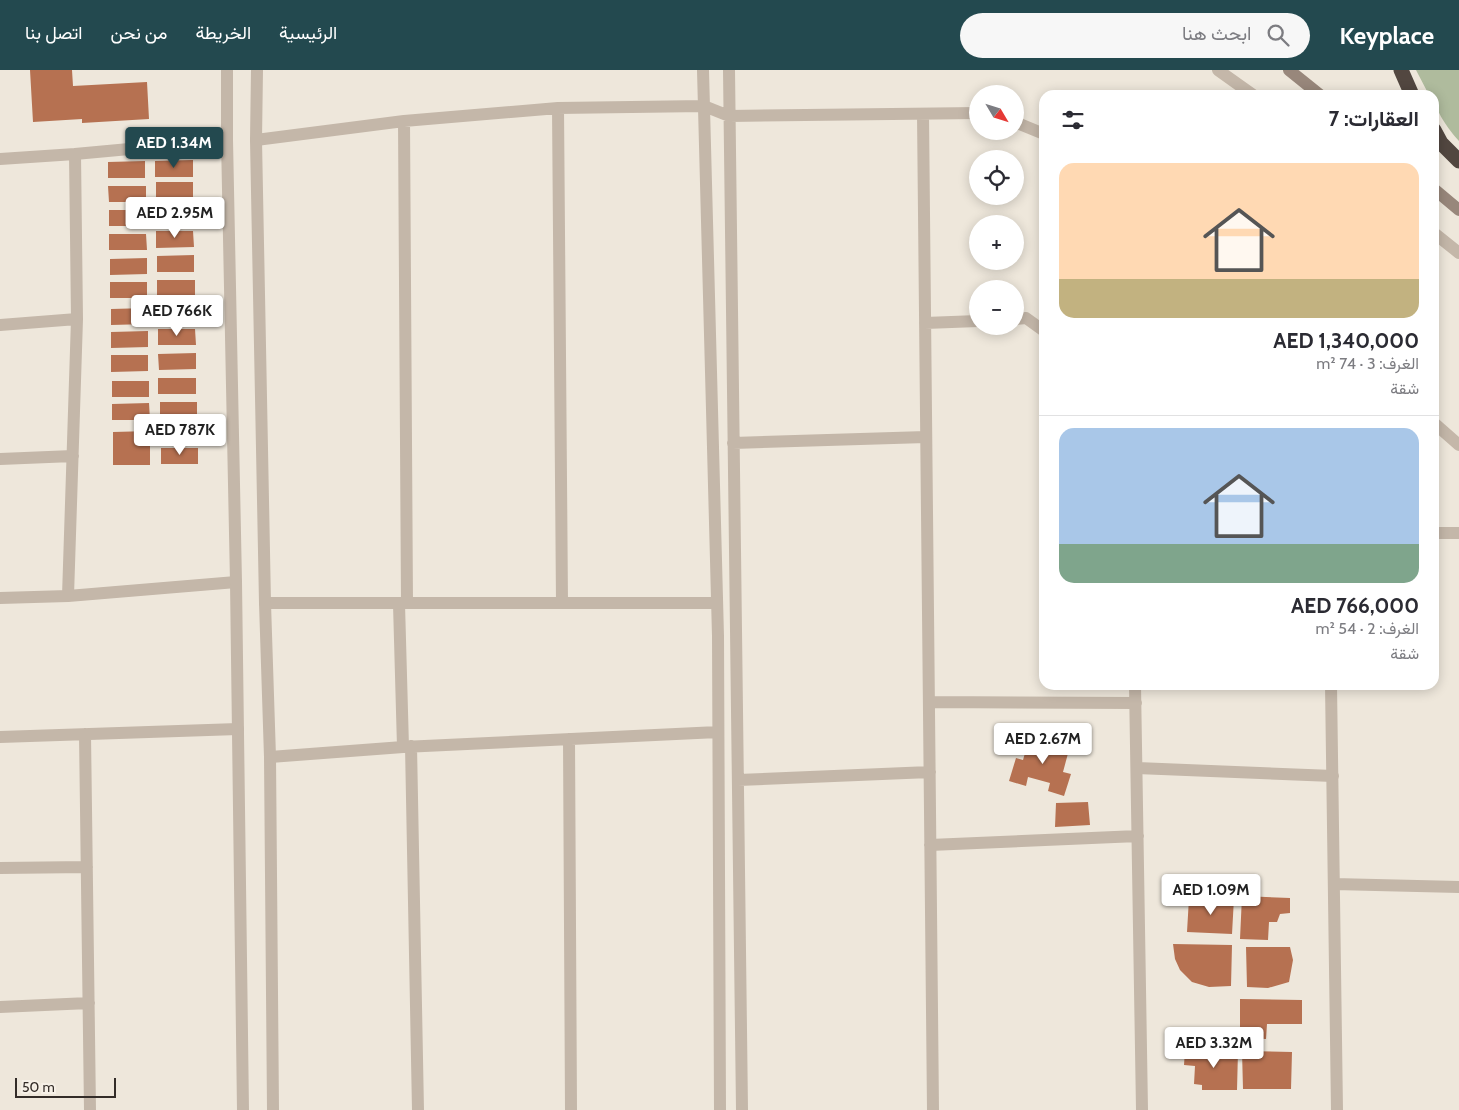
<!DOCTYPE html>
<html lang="ar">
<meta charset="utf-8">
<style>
:root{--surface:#fff;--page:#f7f7f7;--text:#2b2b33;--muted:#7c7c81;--line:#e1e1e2;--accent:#23494f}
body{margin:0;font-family:Cabin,Vazirmatn,sans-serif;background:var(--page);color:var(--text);direction:rtl;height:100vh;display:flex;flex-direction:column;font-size:19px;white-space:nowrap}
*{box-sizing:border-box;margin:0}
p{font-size:16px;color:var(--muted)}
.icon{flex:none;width:28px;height:28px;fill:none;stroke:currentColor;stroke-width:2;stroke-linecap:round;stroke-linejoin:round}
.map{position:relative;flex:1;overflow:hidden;direction:ltr}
.panel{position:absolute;left:1039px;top:20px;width:400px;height:600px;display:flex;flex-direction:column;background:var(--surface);border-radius:15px;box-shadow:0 2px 12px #0003;direction:rtl}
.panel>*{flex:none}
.needle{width:32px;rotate:128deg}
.controls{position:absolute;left:969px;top:15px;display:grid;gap:10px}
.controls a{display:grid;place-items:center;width:55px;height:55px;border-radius:50%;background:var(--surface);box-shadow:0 2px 12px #0003;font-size:25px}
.scale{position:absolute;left:15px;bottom:12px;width:101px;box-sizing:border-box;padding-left:5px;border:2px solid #332c28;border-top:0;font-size:14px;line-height:18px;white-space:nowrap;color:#332c28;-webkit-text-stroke:4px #f6f0e7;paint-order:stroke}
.price{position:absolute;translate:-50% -42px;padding:0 11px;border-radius:5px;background:#fff;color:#222;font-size:16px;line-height:32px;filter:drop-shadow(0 1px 2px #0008)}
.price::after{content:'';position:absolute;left:50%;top:30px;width:15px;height:11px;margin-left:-8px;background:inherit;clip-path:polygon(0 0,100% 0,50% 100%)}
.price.selected{background:var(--accent);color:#fff}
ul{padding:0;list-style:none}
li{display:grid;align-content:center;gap:10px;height:265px;padding:0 20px}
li+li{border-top:1px solid var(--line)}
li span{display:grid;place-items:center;height:155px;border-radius:15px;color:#555}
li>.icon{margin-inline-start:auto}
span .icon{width:90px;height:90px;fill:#fffc;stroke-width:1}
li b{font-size:21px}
h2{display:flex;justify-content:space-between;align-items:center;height:60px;padding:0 20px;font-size:21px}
header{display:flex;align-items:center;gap:30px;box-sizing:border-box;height:70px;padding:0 25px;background:var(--accent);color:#fff}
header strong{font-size:24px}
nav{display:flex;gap:28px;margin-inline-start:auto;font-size:18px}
.search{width:350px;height:45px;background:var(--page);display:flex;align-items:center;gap:12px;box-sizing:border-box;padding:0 18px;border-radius:28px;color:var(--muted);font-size:19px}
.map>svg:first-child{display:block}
</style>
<header>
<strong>Keyplace</strong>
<div class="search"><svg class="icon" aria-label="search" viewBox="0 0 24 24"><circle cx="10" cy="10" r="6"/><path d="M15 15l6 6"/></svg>ابحث هنا</div>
<nav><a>الرئيسية</a><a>الخريطة</a><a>من نحن</a><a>اتصل بنا</a></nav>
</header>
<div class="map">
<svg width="1459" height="1040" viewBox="0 0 1459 1040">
<rect width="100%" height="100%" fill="#eee7db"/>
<path fill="#afbb9d" d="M1416 0H1459V71C1449 60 1434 40 1434 25H1429Z"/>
<path fill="#b67151" d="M30 0H72L73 16 147 12 149 49 82 53V49L33 52Z
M193 90V107H155V91Z
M145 91V108H108V92Z
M156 112H193V128H156Z
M108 116H146V132H109Z
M193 137V153L156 154V138Z
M109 140H146V156H109Z
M156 161H193L194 177 156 178Z
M109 164H146L147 180H109Z
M194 185V202H157V186Z
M147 188V204L110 205V189Z
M157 210H195V226L157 227Z
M110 212H147V228H110Z
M158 235H195L196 251H158Z
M148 238V254L111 255V239Z
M158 259H195L196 275H158Z
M148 261V277L111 278V262Z
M196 283V299L159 300 158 284Z
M111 285H148V301L111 302Z
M158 308H196V324H158Z
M112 311H149V327H112Z
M160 332H197V348H160Z
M149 333 150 350H112V334Z
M160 357H197V373H160Z
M150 361V395H113V362Z
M161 378H198V394H161Z
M1030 666 1070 676 1063 702 1071 704 1064 726 1048 721 1050 713 1028 707 1026 716 1009 711 1016 688 1023 690Z
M1088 732 1090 755 1055 757 1056 733Z
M1242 826 1290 828V843L1280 844 1277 852H1269L1268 870 1240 869Z
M1189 828H1234L1232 864 1187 862Z
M1173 874 1232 875 1231 916 1209 917 1192 912 1180 900 1175 889Z
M1246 877H1290L1293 890 1289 912 1268 918 1247 917Z
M1240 929 1302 930V954H1267L1266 969 1240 968Z
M1185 980 1238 981 1237 1020H1202V1015L1194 1014 1195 996 1184 995Z
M1242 981 1292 982 1291 1019H1243Z"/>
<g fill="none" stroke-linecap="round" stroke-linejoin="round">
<path stroke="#c4b7a9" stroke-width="12" d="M703 0 718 566 720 1040
M729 0 742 1040
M1218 0 1253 25
M558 38 562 532
M923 44 933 1040
M404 51 407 533
M1015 52 1044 64
M256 70 404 51 558 38 704 36 729 46 978 43
M0 89 75 84
M1434 163 1459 183
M1015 249 1026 248 1044 261
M925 253 978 251
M0 255 77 249
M1434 353 1459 375
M733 373 926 367
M0 389 73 386
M1434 463H1459
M68 526 77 249 75 84 227 70
M0 528 68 526 236 512
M265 533H717
M399 534 403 677
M1135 615 1142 1040
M1331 615 1337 1040
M929 632 1136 633
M85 664 90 1040
M0 667 238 659
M569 669 571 1040
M411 676 418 1040
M270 687 403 677 718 662
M1137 698 1333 706
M738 710 930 702
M930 775 1138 766
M0 798 87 797
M1334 814 1459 817
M0 937 89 933"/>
<path stroke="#c4b7a9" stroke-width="12" d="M227 0V70L236 512 243 1040
M257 0 256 70 265 533 270 687 273 1040"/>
<path stroke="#98877b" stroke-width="12" d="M1289 0 1320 25
M1434 119 1459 140"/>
<path stroke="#524740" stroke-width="15" d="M1401 0 1412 25
M1434 60 1441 73 1459 91"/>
</g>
</svg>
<div class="controls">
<a><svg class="needle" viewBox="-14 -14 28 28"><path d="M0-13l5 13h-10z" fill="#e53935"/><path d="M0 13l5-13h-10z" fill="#7c7c81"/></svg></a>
<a><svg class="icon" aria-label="locate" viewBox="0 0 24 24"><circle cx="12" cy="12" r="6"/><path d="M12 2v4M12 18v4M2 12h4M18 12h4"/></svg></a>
<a>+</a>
<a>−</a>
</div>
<div class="scale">50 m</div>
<b class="price selected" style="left:174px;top:99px">AED 1.34M</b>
<b class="price" style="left:175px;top:169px">AED 2.95M</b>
<b class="price" style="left:177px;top:267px">AED 766K</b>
<b class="price" style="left:180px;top:386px">AED 787K</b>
<b class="price" style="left:1043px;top:695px">AED 2.67M</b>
<b class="price" style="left:1211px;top:846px">AED 1.09M</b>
<b class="price" style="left:1214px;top:999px">AED 3.32M</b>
<section class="panel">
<h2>العقارات: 7<svg class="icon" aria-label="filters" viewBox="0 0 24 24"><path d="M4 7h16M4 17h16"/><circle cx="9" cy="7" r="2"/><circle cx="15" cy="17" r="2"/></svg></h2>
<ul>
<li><span style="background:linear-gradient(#ffd9b3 75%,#c2b280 0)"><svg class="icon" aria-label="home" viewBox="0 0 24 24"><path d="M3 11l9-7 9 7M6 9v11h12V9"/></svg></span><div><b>AED 1,340,000</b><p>الغرف: 3 · 74 m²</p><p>شقة</p></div></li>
<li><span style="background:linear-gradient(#a9c7e8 75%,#7fa58c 0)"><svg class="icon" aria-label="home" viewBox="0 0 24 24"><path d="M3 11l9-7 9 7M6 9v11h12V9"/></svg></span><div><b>AED 766,000</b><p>الغرف: 2 · 54 m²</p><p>شقة</p></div></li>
</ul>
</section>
</div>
